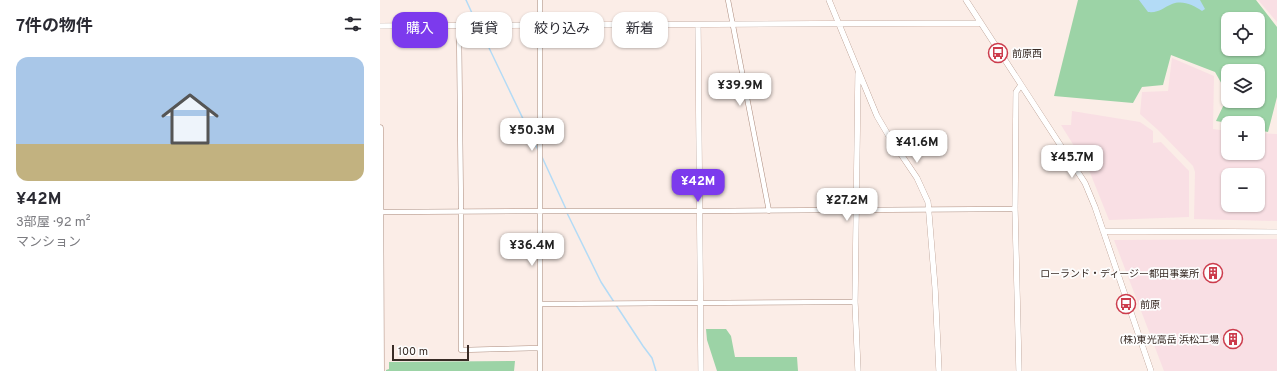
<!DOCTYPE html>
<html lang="ja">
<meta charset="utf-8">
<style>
:root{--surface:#fff;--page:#f2f2f3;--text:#2b2b33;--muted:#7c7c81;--line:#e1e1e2;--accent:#7c3aed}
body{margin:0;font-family:Overpass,"Noto Sans JP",sans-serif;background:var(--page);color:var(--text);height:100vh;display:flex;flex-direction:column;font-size:15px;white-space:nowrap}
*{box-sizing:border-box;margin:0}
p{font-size:13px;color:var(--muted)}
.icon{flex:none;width:22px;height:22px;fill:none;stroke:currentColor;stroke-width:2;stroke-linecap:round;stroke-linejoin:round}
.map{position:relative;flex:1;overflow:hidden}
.drawer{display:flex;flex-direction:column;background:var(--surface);width:380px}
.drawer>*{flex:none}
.banner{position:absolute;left:12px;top:12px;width:380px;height:36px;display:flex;gap:8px}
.buttons{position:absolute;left:841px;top:12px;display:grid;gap:8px}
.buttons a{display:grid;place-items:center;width:44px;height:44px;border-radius:8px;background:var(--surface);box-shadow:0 1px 3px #0004;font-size:20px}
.scale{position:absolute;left:12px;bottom:10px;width:77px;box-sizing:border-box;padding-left:4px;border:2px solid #382b25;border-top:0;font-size:11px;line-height:14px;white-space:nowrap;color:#382b25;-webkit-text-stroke:3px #fdfdfd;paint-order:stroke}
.price{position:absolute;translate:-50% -34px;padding:0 9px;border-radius:8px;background:#fff;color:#222;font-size:13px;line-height:26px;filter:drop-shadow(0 1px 2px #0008)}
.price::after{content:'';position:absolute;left:50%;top:24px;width:12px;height:9px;margin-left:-6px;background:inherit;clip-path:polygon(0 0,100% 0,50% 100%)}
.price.active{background:var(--accent);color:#fff}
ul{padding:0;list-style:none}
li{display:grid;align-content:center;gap:8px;height:212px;padding:0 16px}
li+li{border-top:1px solid var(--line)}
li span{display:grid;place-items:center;height:124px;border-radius:12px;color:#555}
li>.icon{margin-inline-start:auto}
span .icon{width:72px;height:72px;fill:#fffc;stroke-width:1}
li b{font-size:17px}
h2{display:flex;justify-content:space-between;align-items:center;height:48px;padding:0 16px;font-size:17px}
.chip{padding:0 14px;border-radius:12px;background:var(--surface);box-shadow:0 1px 3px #0004;font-size:14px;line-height:36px}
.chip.active{background:var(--accent);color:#fff}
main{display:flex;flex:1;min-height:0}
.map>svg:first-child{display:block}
</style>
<main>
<section class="drawer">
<h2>7件の物件<svg class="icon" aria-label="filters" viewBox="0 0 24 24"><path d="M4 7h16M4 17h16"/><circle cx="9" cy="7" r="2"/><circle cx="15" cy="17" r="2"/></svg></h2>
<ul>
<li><span style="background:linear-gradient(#a9c7e8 70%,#c2b280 0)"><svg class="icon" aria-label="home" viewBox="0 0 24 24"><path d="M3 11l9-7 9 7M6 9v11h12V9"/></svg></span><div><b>¥42M</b><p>3部屋 · 92 m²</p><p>マンション</p></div></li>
</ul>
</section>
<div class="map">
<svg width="897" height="371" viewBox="0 0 897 371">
<rect width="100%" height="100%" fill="#fbede7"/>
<path fill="#f9dfe4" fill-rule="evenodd" d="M878 0H897V22Z
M792 58 834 76 833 129 848 131V153H878V133L897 134V221L814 219 815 172 813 166 778 130 760 114 762 92 788 91ZM848 175H878V205H848Z
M692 111 760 122 773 131V143L781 142 809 171V217L729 220 709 170 681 125H691Z
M897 239V371H784L734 240Z"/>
<path fill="#9cd3a6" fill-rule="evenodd" d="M698 0H876L897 27V97L888 132 878 130V123H848L836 121 848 96V101H878V71H848V95L835 72 791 55 783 85 762 87 753 103 674 96ZM848 19H878V49H848Z
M326 329H346L351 336 355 357H417L418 371H337L327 340Z
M135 361 134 371H6V370L9 369V362Z"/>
<path fill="#b3dbf6" d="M759 0H820L825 9 822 11C813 5 803 0 792 4 782 8 780 13 768 12Z"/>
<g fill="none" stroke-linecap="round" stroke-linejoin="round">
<path stroke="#b3dbf6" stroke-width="1.5" d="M86 0 97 24
M99 27 158 150
M162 157 186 209
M187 213 221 282 234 302
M236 305 263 346 272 358 276 371"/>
<g stroke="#ac8c7e" stroke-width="5.5">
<path id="minor" d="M160 0V371
M348 0 389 211
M79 26 81 211V350L160 348
M1 212 193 211H320L635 209
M160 304 475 302"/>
</g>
<g stroke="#ac8c7e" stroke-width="6">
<path id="tertiary" d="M449 0 497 116 510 138 537 178 548 202 555 287 559 371
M586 0 705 183 715 207 771 371
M318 25 321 371
M0 26 601 23
M478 74 475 302 478 371
M723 231 897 232
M639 371 635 209 636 92 641 85"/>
</g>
<g stroke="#ac8c7e" stroke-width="7">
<path id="secondary" d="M0 128 1 371"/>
</g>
<use href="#minor" stroke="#fff" stroke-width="4.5"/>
<use href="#tertiary" stroke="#fff" stroke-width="5.5"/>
<use href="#secondary" stroke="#fff" stroke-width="6"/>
</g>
<defs>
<g id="bus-ring" transform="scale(1)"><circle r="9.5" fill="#fdfdfd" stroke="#cc3c4c" stroke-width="1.5"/><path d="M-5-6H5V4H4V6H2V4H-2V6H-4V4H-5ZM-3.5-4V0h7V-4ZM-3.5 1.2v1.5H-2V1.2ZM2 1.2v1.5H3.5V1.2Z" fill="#cc3c4c"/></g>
<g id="building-ring" transform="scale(1)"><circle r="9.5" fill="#fdfdfd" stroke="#cc3c4c" stroke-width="1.5"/><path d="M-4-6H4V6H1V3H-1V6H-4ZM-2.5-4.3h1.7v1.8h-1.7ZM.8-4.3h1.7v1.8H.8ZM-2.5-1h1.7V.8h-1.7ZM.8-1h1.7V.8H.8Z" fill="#cc3c4c"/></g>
</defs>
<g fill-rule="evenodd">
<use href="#bus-ring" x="618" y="53"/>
<use href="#building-ring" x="833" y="273"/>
<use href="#bus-ring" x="746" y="304"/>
<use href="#building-ring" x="853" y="339"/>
</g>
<g text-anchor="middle" stroke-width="3.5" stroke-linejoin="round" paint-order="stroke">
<g font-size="10" fill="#382b25" stroke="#fdfdfd" text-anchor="start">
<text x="632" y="57">前原西</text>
<text x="819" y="277" text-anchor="end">ローランド・ディージー都田事業所</text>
<text x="760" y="308">前原</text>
<text x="839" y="343" text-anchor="end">(株)東光高岳 浜松工場</text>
</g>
</g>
</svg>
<div class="buttons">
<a><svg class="icon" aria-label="locate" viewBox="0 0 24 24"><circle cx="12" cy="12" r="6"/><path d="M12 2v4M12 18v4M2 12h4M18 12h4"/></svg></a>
<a><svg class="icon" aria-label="layers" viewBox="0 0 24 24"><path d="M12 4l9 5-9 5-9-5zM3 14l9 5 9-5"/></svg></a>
<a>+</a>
<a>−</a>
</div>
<div class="scale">100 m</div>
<b class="price" style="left:360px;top:107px">¥39.9M</b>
<b class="price" style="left:152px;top:152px">¥50.3M</b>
<b class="price" style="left:537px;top:164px">¥41.6M</b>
<b class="price" style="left:692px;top:179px">¥45.7M</b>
<b class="price active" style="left:318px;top:203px">¥42M</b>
<b class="price" style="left:467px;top:222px">¥27.2M</b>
<b class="price" style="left:152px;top:267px">¥36.4M</b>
<div class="banner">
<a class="chip active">購入</a>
<a class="chip">賃貸</a>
<a class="chip">絞り込み</a>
<a class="chip">新着</a>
</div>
</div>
</main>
